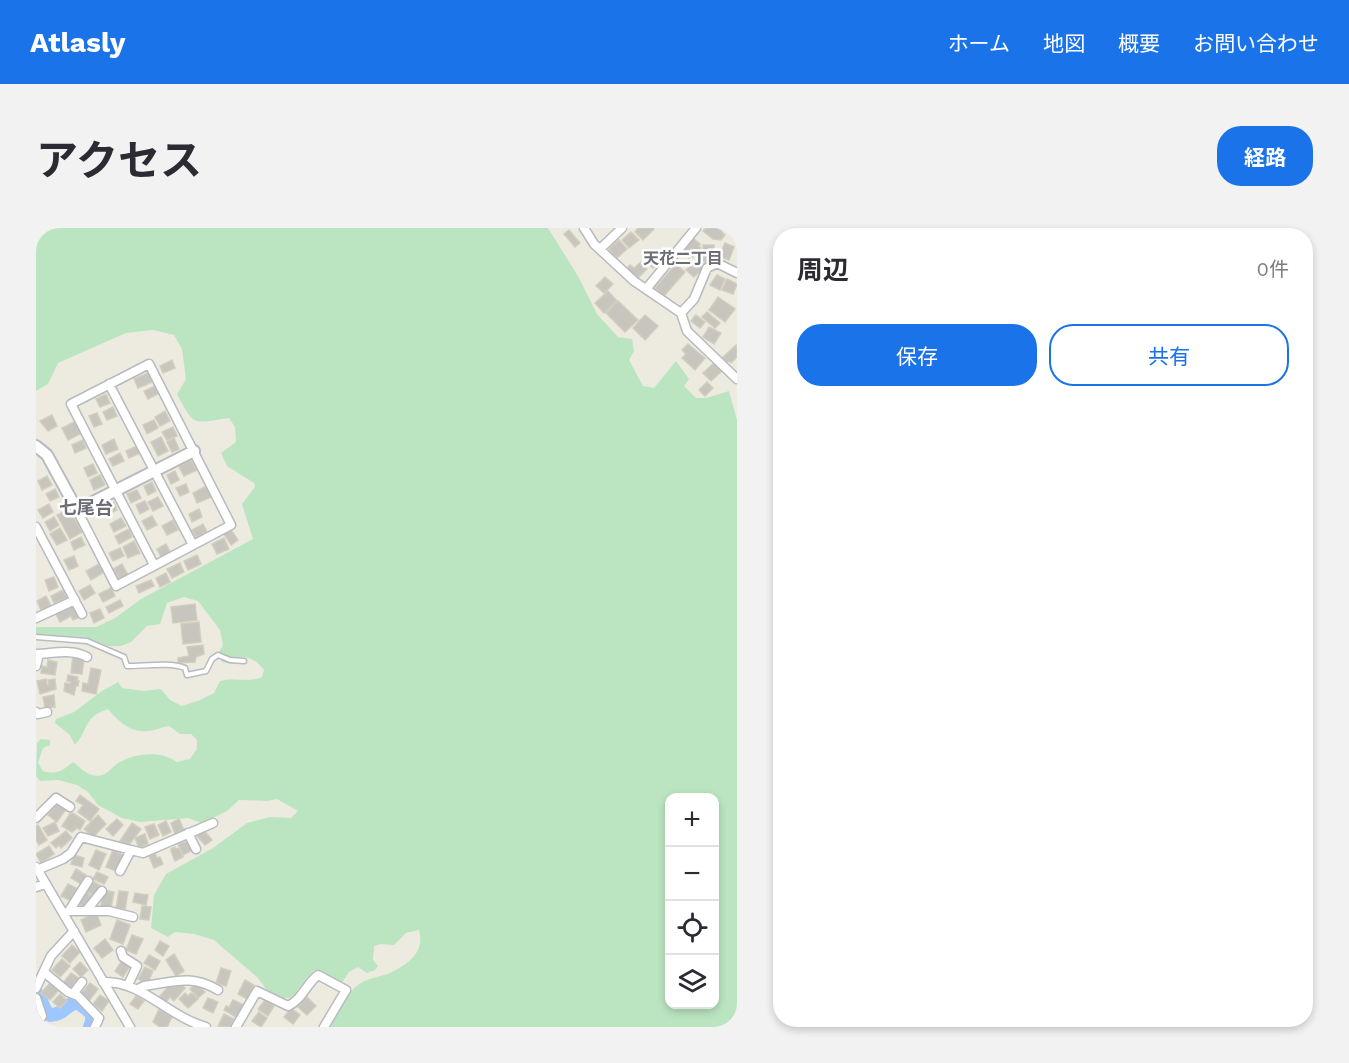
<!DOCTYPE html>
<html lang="ja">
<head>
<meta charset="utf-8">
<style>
  :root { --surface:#fff; --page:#f2f2f3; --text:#2b2b33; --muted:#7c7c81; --line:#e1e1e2; --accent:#1a73e8 }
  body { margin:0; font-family:"Work Sans","Noto Sans JP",sans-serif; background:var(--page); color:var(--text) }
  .controls { position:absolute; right:18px; bottom:18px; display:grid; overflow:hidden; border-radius:12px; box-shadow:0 3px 9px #0003 }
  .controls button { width:54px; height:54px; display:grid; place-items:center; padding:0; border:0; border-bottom:2px solid var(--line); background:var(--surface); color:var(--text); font:30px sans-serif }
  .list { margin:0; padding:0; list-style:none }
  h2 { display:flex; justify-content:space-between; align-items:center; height:78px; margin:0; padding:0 24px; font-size:26px }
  h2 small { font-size:20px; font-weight:400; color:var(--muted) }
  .actions { display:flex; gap:12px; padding:18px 24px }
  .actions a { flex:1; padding:14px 0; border:2px solid var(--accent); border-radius:24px; text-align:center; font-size:21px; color:var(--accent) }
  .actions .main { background:var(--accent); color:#fff }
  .icon { flex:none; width:33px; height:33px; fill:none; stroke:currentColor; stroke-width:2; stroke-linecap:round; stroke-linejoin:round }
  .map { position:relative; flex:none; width:701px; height:799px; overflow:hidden; border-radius:24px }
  header { display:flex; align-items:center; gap:36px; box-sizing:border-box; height:84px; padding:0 30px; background:var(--accent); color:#fff }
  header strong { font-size:28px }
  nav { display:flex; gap:33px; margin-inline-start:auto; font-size:21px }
  .intro { display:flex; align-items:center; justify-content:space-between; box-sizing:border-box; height:144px; padding:0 36px }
  h1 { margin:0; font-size:42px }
  .button { padding:15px 27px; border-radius:24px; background:var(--accent); color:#fff; font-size:21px; font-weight:700 }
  main { display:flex; gap:36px; padding:0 36px }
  aside { flex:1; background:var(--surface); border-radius:24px; box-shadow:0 3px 9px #0003 }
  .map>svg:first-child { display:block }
</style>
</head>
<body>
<header>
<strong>Atlasly</strong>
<nav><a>ホーム</a><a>地図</a><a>概要</a><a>お問い合わせ</a></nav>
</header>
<div class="intro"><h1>アクセス</h1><a class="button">経路</a></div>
<main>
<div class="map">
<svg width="701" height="799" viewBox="0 0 701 799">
  <rect width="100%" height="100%" fill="#edebe0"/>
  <path fill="#bbe5c1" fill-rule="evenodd" d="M0,0H512L542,48L561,86L582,109L596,111L598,123L593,132L607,158L618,160L640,133L653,151L648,158L660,170H670L693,163L701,192V799H291C300,784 309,765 325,755C334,749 346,749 356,744C374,735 389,723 383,702L370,705L358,717L345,716L338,718L337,732L342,738L339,742L331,745L322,739L313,744L301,762L291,758L286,743L278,742C268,751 264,762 254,770H244L230,761L222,750L178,712L158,706L139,704L132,709L115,700L118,667L130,646L177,620L211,595L234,589L255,590L262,583L241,571L231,573L203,572L191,583L166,595L152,590L104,594L86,590L62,577L52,564L41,557L22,552L4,553L0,548L1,515L5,511L14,512V517L7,520L2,535L7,543C21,547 26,543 37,534C44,539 51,548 62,548C71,547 75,540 82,535C99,525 125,522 141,534L154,531L161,521V512L155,506H144L133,498C126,499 120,502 113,503C94,505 83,494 72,481C46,490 54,500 39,517L34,507L19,495L20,491L38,484L66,463L82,454L86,460L108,463L125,461L134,472L146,478L164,472L178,465L184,453C199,449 212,455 226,449L228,442C222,434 214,428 203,429L197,436L186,434L183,424L187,417L184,402L162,373L148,369L131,375L124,396L111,398L95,414L85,418H72L49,409L0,406V399H60L79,390L105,371L217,311L206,276L219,259L218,255L191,238L185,225L200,214L199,199L193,190C156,195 159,200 141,166L150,151L146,121L138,107L117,102L90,105L22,135L12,156L0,163ZM634,570H678V776H634Z"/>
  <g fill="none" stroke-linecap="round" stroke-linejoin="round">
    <path stroke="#9ec7ff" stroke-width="14" d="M2,767L10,784L14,787C28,787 30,776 41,774C53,783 60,784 54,799"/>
  </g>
  <path fill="#c7c5bd" stroke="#d1cebe" stroke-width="1.5" d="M602,0H617L618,1L607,12L599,4Z
    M670,0H682L689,7L685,12L677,11L667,3Z
    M533,2L544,15L539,19L528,6Z
    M595,4L603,12L593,20L586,12Z
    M658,11L664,16L663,18L665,20L657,29L655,27L653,30L646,24Z
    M583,12L591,21L581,30L573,21Z
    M689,15L698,19L693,32L683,28Z
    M667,17H678L677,34L668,35Z
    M616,25L624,32L617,40L609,33Z
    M661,31L668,39L658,49L650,42Z
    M605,34L611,41L600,52L590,41L594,37L598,40Z
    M640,36L649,44L628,68L619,60Z
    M681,47L689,51L684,62L674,57Z
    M569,49L577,56L568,65L560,58Z
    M691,51L701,56L697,66L686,62Z
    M572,63L581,73L568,85L559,75Z
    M682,69L699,81L689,94L673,82Z
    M582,73L602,92L589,104L570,85Z
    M671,84L684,95L679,100L666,89Z
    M609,87L622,98L609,112L597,100Z
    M660,87L669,94L664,100L655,93Z
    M673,99L685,105L678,116L667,109Z
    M652,116L669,130L659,142L646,130L650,126L646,122Z
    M700,117L701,129L695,135L693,133L690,135L686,130Z
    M136,132L139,140L127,145L124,138Z
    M678,135L686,143L675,153L667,145Z
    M112,145L116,154L102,160L98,151Z
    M671,154L677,160L669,168L663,162Z
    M119,158L122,166L112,171L108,163Z
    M70,166L74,175L64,179L60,171Z
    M77,179L81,188L71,192L67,184Z
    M129,183L134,193L124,198L119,189Z
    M61,185L66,196L58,199L53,188Z
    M16,187L21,198L12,203L4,193Z
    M118,192L122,200L111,206L107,197Z
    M40,193L46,205L32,212L26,200Z
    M137,199L141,208L131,212L126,204Z
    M125,209L132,223L122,228L115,214Z
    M138,210L143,221L136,224L131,214Z
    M78,211L82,221L70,226L66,217Z
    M47,212L50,220L39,225L36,217Z
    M101,218L104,225L93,230L90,223Z
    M84,225L88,233L77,238L73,231Z
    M155,232L161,242L148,248L143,239Z
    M57,236L61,245L52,249L48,240Z
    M139,243L143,252L135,256L131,247Z
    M64,247L69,257L58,262L54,252Z
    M11,248L16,257L6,262L2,253Z
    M116,254L120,263L112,267L108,258Z
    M150,256L153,264L144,268L140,260Z
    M170,258L175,269L161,275L157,265Z
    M19,261L23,269L14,273L10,266Z
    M101,262L105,270L95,275L91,266Z
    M122,269L127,278L117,283L112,274Z
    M109,273L113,281L104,286L100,277Z
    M78,274L81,282L71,287L67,279Z
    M13,276L17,284L7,290L2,282Z
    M33,281L46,304L34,311L21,287Z
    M163,281L166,289L156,294L153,286Z
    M116,288L121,297L111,302L106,293Z
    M18,289L23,297L14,303L9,294Z
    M85,290L90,298L78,304L74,296Z
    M137,292L142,302L131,307L126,298Z
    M167,296L171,304L160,309L156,302Z
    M24,300L31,312L21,317L14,306Z
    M93,301L96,309L83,316L79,308Z
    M195,302L202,312L195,317L188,306Z
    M45,309L49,317L38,322L35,314Z
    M188,310L193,321L181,326L176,316Z
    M98,313L104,325L92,330L87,319Z
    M130,316L135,326L126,331L121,321Z
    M84,320L88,328L77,333L73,325Z
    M161,327L165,336L152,342L148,333Z
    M38,328L42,338L33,342L28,332Z
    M144,335L148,344L136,350L131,341Z
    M63,336L68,344L55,352L50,343Z
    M86,336L92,347L84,352L77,341Z
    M130,345L134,354L124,359L120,350Z
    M18,349L22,359L13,363L9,352Z
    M115,352L118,358L103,365L100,358Z
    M54,357L59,365L48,372L43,363Z
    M75,360L79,368L67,374L63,366Z
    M27,362L31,370L18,375L15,368Z
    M10,368L15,378L5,382L1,373Z
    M84,372L87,378L73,385L70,379Z
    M159,376L161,392L137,395L135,379Z
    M37,378L42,390L37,392L35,388L24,394L20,386Z
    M64,381L68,390L58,395L54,385Z
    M163,394L165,414L147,416L145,396Z
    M167,417L168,426L160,429L159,434L142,435V430L153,428L151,419Z
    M37,426L48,430L46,446L35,445Z
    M12,432L21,434L19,447L5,445L6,438L11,439Z
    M55,440L65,442L60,466L46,463L47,455L52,456Z
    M32,447L42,449L41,453H43L42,458H40L38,467L28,463L29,455L34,456L35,454L31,453Z
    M10,451L11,457H13L12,452L19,451L20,461L4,466L1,453Z
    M18,467L19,479L9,480L7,469Z
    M44,567L63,581L54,593L42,584L47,577L40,573Z
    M22,575L30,581L21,594L12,587Z
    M35,584L49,593L44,602L41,600L36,604L26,598Z
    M62,587L70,596L57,609L48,601Z
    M81,591L87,597L77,608L70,601Z
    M143,591L148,602L139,606L135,595Z
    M130,593L135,604L127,608L122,597Z
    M19,594L23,603L12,608L7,600Z
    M96,595L105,601L92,618L84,613Z
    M118,596L123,607L114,611L109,599Z
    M2,597L11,612L3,617L0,612V598Z
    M168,602L176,612L169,617L161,608Z
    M30,603L36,610L25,620L23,617L20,620L15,615Z
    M109,606L112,616L103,620L99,610Z
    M153,613L157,622L147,627L142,616Z
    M13,618L18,626L5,635L0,626Z
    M139,619L140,621L143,620L147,629L139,633L135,623V621Z
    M60,622L70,626L63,642L53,637Z
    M77,622L87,627L80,643L70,639Z
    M119,625L121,630L124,629L127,636L118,640L113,628Z
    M38,627L48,630L46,639L35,636Z
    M40,641L50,647L45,656L35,650Z
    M61,644L72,649L68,656L57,651Z
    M53,651L67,659L60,669L47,661Z
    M32,656L42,661L35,673L25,668Z
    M67,662L78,664L75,680L65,678Z
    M49,663L57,670L49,680L41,674Z
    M83,663L92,664L89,681L80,680Z
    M99,665L112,667L110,677L97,674Z
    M106,678L115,679L113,692L104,691Z
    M60,685L65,697L50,704L45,692Z
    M81,692L94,697L87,716L74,711Z
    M96,707L107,711L100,726L90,722Z
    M69,711L77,722L66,730L58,720Z
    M124,713L133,718L127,728L119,722Z
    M36,717L44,724L34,735L26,728Z
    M138,726L148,743L140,748L130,732Z
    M113,727L124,733L119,742L108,735Z
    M26,731L34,738L24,749L16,742Z
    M87,731L95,737L87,749L79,743Z
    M44,734L52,742L45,749L37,741Z
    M109,739L117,743L111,756L102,751Z
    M185,740L195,743L190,758L180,755Z
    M35,745L44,751L36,761L27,755Z
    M209,752L218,757L211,771L202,766Z
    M14,755L22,763L14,772L5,765Z
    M54,755L62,761L53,773L45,766Z
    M143,755L149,760L138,773L134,769L129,775L123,769L135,756L139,759Z
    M160,755L169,764L162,770L154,761Z
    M149,765L152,768L155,765L162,771L152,780L143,771Z
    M24,766L31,773L24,780L17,774Z
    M64,767L73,773L66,783L57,776Z
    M100,768L108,773L102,781L94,776Z
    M271,769L280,778L271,787L262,779Z
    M172,770L182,774L177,785L167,780Z
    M197,772L208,777L200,789L188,782L190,778L193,779Z
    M229,772L238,778L232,788L222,781Z
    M255,780L264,787L257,796L248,789Z
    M123,781L136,789L131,799H124L117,794Z
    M223,784L231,790L225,799L216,793Z
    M188,786L198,791L194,799L182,798Z"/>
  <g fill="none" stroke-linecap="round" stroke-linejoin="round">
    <g stroke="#b8bac0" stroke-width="7">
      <path id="service" d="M0,409L51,413L88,429L91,438C109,438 134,434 149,440L151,447L170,443L176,431L182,427L194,432L208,433"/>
    </g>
    <g stroke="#b8bac0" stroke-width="11">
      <path id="minor" d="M548,0L558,16L598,53L645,85L651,103L701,151
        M564,21L586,0
        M611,60L660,0
        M645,85L658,71L671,40L681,35L701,45
        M73,156L157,317
        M41,282L80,358L195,297L113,136L35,176L118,337
        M0,299L46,386
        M0,390L39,372
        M0,426C16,426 36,420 51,429
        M0,438L3,426
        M0,484L2,486L11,484
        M0,590L20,570L34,579
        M152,605L160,621
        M95,622L107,625L177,595
        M0,639L94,799
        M1,642L27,631L35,625L45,609L95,622L84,643
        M0,659L9,656
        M33,683H50L66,663
        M50,683H73L97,689
        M28,686L33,683L52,653
        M85,723L87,729L101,738L92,757
        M9,745L32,764L42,768L63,790L59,799
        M67,754C105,752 133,789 170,799
        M0,760L15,728L38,703
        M102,761L108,758C138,754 155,746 182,762
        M37,766L46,754
        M0,770L6,788L0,798
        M200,799L221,763L252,778C266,772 270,756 282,747L310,762L288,799"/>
    </g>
    <g stroke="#b8bac0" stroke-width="14">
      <path id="tertiary" d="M0,218L11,227L41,282L158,223"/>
    </g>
    <use href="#service" stroke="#fff" stroke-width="4"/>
    <use href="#minor" stroke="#fff" stroke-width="8"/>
    <use href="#tertiary" stroke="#fff" stroke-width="10"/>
  </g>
  <g text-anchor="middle" stroke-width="5" stroke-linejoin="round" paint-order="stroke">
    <g font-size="16" font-weight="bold" fill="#6a6d74" stroke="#fff">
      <text x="647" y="36">天花二丁目</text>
    </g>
    <g font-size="18" font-weight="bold" fill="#6a6d74" stroke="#fff">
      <text x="50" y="286">七尾台</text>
    </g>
  </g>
</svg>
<div class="controls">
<button>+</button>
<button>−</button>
<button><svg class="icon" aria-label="locate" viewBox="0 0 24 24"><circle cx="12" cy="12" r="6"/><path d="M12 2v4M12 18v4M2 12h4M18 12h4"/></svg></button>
<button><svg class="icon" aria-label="layers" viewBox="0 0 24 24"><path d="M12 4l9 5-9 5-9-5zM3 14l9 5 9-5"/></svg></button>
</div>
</div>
<aside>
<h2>周辺<small>0件</small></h2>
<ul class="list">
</ul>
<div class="actions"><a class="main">保存</a><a>共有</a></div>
</aside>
</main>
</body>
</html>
